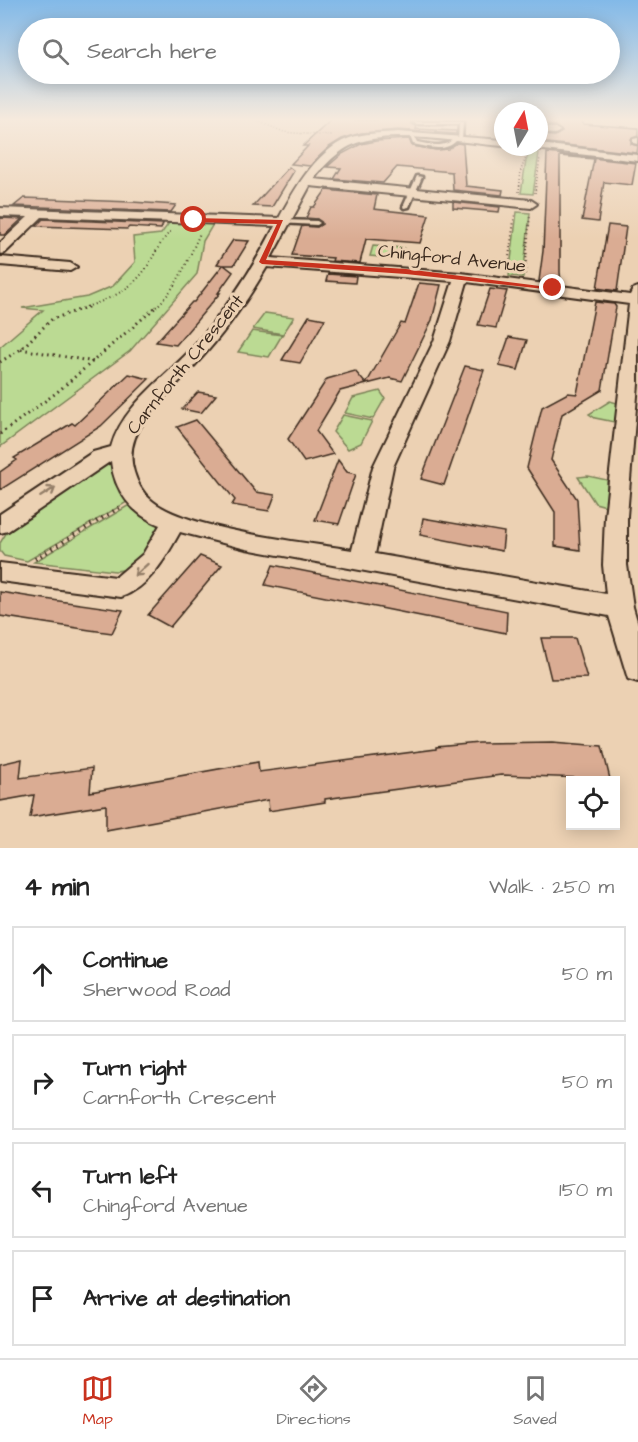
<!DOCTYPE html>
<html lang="en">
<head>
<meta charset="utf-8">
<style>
  :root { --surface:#fff; --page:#f2f2f2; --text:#222; --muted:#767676; --line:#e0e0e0; --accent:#c8321e }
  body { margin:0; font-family:"Architects Daughter",sans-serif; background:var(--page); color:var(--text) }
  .controls { position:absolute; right:18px; bottom:18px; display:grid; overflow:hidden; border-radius:0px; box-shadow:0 3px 15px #0003 }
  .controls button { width:54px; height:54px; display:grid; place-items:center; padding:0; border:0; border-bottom:2px solid var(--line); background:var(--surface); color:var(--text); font:30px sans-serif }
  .compass { position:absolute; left:494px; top:102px; width:54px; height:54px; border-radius:50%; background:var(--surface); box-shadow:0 3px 15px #0003; rotate:10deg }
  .stop { position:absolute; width:18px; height:18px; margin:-14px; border:4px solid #c8321e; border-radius:50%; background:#fff }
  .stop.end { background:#c8321e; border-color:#fff; box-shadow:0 2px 6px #0008 }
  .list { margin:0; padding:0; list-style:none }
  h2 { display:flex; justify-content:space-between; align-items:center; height:78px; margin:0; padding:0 24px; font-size:26px }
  h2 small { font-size:20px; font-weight:400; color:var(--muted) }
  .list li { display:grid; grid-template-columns:39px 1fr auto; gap:18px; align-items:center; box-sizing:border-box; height:96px; margin:0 12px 12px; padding:0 12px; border:2px solid var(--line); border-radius:0px }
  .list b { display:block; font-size:22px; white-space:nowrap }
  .list p { margin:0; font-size:20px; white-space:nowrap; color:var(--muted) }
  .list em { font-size:20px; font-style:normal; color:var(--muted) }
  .icon { flex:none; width:33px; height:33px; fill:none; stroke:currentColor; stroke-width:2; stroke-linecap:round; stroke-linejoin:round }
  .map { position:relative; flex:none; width:638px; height:848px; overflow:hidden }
  .search { position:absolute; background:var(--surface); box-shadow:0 3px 15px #0003; left:18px; right:18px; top:18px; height:66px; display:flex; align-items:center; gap:15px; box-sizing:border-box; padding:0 21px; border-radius:33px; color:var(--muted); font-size:22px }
  .sheet { height:510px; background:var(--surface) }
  nav { display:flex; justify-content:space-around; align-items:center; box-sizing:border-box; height:84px; border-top:2px solid var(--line); background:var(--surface); font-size:16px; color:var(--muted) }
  nav a { display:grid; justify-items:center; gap:3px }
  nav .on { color:var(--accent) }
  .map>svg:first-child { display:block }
</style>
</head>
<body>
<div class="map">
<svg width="638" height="848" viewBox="0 0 638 848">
  <rect width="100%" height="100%" fill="#ecd1b3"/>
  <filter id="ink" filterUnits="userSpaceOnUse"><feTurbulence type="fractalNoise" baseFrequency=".0167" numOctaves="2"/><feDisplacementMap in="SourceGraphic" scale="12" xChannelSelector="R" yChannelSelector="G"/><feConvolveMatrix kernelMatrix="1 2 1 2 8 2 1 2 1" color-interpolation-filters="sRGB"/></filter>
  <g filter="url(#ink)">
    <path fill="#bbda93" stroke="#7b8258" stroke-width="1.5" d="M531,148L539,153L533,194L521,193L526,161Z
      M517,212L530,213L523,277L509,276Z
      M172,219L215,221L203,241L197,274L130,351L0,447V347L43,310L22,308L87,297L113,286L135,262L133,237L161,234Z
      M373,246L404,248L403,259L370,256Z
      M265,313L294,317L283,334L253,329Z
      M252,331L282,335L269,357L238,352Z
      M380,391L385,398L373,419L345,413L353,398Z
      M610,401L617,403L615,422L595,418L589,414Z
      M343,415L372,421L361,443L348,449L333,432Z
      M106,464H110L130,497L127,502L27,561L4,556L0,551V543L10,527Z
      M588,476L607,480L606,506L595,503L578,477Z
      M131,504L162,527C154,547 139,571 115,571L34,562Z"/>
    <path fill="#daac93" stroke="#3b2a1e" stroke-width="1.5" d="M331,120H412V124L417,126L416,129L456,131V134L398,130L361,133L342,139L329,147L310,166L291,164L308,146H303Z
      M539,120H582L583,124L638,128V136L631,139V144L638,146L637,153L539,142V135L555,136L562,132L555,126L539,125Z
      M409,139L413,146L436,150L448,149L457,143L463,144L466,186L503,190L502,195L453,190L452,172L397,167L383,183L334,179L341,168L327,167L342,154L361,144L376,141Z
      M547,153L636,163L632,185L604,182L598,222L582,220L594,159L560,156V272L561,283L564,284L539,281L543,251Z
      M289,167L294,171L272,207L253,206Z
      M326,190L377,195L374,209L429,215L420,243L366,239L360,263L332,261L333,258L292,255L302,226L317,227L322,224L317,219L306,218L311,207H314Z
      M24,198L132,202L176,205L171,212L14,206Z
      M453,202L500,207L499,212L453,208Z
      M0,219L1,218L22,219L5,235H0Z
      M43,219L163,224L161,229L129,227L127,229L36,226Z
      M608,225L626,227L617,291L597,288Z
      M233,240L249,241L234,265H224L233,272L218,293H220L176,345L156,342L192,302H194L223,265L217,264Z
      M328,274L356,276L355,283L326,281Z
      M419,283L441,285L432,320L402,381L390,378L340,391L316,431L333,454L304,462L288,439L327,379L355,371L366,384L401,323L405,324Z
      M490,289L507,291L496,328L478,325Z
      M595,302L614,304L616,307L602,390L562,414L551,460L577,499L580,550L555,546V512L527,468L542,407L568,393L577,394Z
      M309,316L325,319L300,363L282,360Z
      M509,337L527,340L518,370L499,366Z
      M465,366L484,370L444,485L421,479Z
      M129,374L149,379L101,426L0,490V472L17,460L14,458L72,423L75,425Z
      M198,392L216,395L201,413L182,409Z
      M196,420L256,492L275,495L269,511L232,505L235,500L177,427Z
      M338,460L347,472L356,474L339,524L315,520Z
      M423,518L504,532L502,551L420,535Z
      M200,556L222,565L170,627L148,615Z
      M273,565L507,611L506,633L265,585Z
      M0,592L38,598L123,610L112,633L90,630L0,616Z
      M541,638H575L587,678L551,679Z
      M553,742L602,746L610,779L501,775L325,799V802L269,811L268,800L106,830V805L30,817L34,795L0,801V764L22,759L20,778L92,768L90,792L258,762L259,772L436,749V747L479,743Z"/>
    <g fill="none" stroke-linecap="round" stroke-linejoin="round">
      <g stroke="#3b2a1e" stroke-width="5">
        <path id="lane" d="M414,122H463L462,140L460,141L458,140L459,124H416Z
          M410,136H414L417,142C429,144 443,149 453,139L457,140C446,153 428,147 413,144Z
          M417,176L422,177L409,207L404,208L403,207Z
          M281,220L317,221L320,223L317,225L279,223L278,222Z"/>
      </g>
      <g stroke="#3b2a1e" stroke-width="4">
        <path id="street" d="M539,127L555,128L560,131L555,134L539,133Z
          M398,132L503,140V146C463,143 398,130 360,142C342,147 325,164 314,179L531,200L537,204L531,208L310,186L271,258L461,273L630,295L633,289L638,287V384L627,516V565L633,607L638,624V682L628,679L609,616L246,549L180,532C166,557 150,587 121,597L0,581V563L116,577L143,554L160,525C133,515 114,491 111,461L8,531L0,533V514L93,452L111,447C123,404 168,376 196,344C227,308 253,268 275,226L42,217L5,253L0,254V243L28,217L0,216V208L279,218C296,187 318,146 356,136C370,133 384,133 398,132ZM267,267L453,281L434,341L373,467L352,550C305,542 184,530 150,499C142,492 137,482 134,472C128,453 133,436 145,420C160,399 180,382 197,363C224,334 247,301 267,267ZM467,282L629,304L605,516L603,565L606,594L375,554L393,467L450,341Z
          M638,138V144L633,143V139Z
          M539,144L638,155V161L535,149L534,147H539Z
          M0,257L70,263L77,267L70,271L0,265Z"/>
      </g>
      <path stroke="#3b2a1e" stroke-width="1.5" stroke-dasharray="1 2" stroke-linecap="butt" d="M255,120L284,132L332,136
        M519,192L521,170L528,152
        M535,193L540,158"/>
      <path stroke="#3b2a1e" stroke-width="2" stroke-dasharray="1 3" stroke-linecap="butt" d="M507,272L515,213
        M525,274L530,215
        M86,307C113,298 135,288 150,262C157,250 161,241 171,231
        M156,307C178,287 188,260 200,233"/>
      <path stroke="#3b2a1e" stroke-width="3" stroke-dasharray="1.5 4" stroke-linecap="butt" d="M21,349L95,362
        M0,362L21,349L52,319L91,306
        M0,434L56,393L157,306"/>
      <path stroke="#3b2a1e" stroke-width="4" stroke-dasharray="1.5 5" stroke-linecap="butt" d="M35,559L122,506"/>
      <use href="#lane" fill="#ecd1b3" fill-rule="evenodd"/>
      <use href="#street" fill="#ecd1b3" fill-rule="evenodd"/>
    </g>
    <defs><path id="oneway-shaft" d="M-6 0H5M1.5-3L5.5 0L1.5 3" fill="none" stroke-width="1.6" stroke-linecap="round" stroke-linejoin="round" transform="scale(1.5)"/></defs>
    <g stroke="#947e68">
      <use href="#oneway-shaft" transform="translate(48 492) rotate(-32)"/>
      <use href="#oneway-shaft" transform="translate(141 570) rotate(138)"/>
    </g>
  </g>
  <linearGradient id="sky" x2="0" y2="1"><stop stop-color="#82b9e8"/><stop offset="0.5" stop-color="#f6eadd"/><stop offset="1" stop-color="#f6eadd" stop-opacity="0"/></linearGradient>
  <rect width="638" height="239" fill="url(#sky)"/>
  <path fill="#c8321e" d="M194,218L283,220L266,260L406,269L556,288L553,290L406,274L262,264L259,262L277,224L191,222Z"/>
  <g text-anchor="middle" stroke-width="6" stroke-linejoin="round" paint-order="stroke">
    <g font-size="18" fill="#3b2a1e" stroke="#ecd1b3">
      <text transform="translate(452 258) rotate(6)" y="6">Chingford Avenue</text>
      <text transform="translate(185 364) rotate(-51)" y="6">Carnforth Crescent</text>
    </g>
  </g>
</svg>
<div class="controls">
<button><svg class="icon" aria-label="locate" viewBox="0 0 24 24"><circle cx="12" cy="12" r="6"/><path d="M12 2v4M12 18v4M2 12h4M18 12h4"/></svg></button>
</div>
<svg class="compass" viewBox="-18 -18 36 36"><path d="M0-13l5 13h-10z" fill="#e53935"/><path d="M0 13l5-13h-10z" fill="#767676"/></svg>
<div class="stop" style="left:194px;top:220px"></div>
<div class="stop end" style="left:553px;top:288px"></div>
<div class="search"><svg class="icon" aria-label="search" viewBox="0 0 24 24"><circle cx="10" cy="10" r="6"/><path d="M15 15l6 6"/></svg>Search here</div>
</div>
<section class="sheet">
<h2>4 min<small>Walk · 250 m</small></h2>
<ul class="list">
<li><svg class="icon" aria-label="ahead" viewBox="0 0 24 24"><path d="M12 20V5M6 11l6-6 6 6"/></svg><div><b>Continue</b><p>Sherwood Road</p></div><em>50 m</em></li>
<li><svg class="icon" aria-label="right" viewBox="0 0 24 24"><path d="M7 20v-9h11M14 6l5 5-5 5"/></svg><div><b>Turn right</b><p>Carnforth Crescent</p></div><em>50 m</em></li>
<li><svg class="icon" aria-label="left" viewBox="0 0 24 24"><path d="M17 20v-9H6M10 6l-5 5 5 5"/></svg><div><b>Turn left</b><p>Chingford Avenue</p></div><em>150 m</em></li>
<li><svg class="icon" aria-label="arrive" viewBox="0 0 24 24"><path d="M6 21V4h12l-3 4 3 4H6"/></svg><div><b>Arrive at destination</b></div></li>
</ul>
</section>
<nav>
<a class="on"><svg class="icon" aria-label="map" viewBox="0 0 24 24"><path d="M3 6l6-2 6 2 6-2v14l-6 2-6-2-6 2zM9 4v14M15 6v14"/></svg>Map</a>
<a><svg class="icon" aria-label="directions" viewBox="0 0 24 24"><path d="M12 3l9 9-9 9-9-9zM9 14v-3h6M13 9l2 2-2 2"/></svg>Directions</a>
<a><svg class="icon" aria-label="saved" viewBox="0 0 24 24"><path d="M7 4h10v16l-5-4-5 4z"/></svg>Saved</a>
</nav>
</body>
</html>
